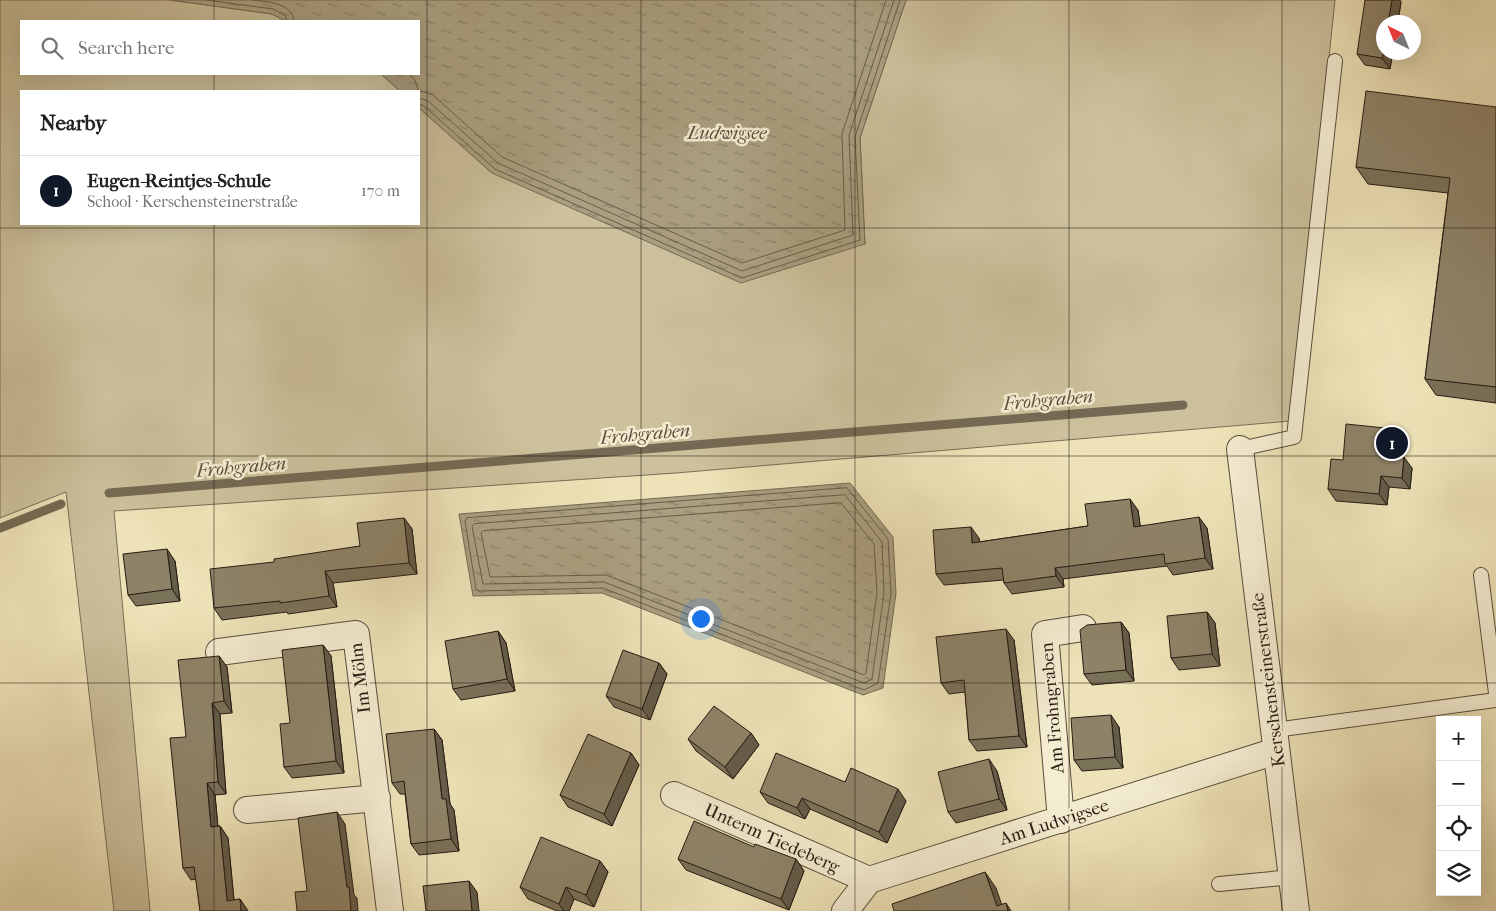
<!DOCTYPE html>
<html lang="en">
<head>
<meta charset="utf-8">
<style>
  :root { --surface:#fff; --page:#f6f6f6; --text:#202124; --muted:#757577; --line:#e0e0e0; --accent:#111827 }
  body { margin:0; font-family:"IM FELL French Canon",serif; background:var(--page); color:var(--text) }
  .controls { position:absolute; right:15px; bottom:15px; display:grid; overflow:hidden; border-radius:0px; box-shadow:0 5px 20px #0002 }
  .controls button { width:45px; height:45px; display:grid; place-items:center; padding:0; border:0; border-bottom:1px solid var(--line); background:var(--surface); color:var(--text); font:25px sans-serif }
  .compass { position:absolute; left:1376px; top:15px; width:45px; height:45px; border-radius:50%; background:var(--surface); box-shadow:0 5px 20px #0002; rotate:317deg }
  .you { position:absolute; left:700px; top:618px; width:18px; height:18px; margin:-12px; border:4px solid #fff; border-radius:50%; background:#1a73e8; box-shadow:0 0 0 8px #1a73e833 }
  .badge { display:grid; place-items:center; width:32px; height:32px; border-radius:50%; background:var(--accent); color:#fff; font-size:16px; font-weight:700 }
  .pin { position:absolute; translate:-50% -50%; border:2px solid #fff; box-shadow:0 1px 5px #0006 }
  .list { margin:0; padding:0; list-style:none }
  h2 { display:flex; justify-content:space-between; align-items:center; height:65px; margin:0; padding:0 20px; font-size:21px }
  h2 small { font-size:16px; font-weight:400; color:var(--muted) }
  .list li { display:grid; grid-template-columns:32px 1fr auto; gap:15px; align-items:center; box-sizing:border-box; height:70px; padding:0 20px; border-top:1px solid var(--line) }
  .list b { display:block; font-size:19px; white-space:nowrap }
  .list p { margin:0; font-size:16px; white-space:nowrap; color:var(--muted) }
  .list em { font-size:16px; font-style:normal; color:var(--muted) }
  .icon { flex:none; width:28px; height:28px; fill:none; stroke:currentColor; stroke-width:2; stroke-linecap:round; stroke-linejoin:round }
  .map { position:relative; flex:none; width:1496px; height:911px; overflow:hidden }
  .search { position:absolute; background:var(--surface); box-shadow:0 5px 20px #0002; left:20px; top:20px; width:400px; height:55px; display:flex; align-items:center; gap:12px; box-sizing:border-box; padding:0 18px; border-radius:0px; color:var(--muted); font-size:19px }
  .panel { position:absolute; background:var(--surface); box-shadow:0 5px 20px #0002; left:20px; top:90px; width:400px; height:135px; border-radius:0px }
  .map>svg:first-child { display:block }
</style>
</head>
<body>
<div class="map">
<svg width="1496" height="911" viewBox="0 0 1496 911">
  <defs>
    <pattern id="water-ripples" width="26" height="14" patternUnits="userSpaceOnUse" patternTransform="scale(1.25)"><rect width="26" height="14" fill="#aa9f80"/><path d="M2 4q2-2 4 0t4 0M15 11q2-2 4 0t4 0" fill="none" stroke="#8a8167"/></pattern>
  </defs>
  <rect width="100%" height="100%" fill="#eee3b8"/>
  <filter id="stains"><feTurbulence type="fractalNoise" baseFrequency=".004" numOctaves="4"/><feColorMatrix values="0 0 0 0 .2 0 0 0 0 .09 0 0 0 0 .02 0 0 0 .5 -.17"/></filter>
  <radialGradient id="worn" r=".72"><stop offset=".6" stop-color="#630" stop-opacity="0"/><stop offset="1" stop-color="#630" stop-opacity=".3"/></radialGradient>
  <path fill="#ccc19c" stroke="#796e57" d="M0,0H170L272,14L286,21H21V74H381L400,91H21V224H419V108L492,173L865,244L860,138L906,0H1335L1291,421L676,473L114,511L150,911H114L66,492L0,518Z"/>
  <path fill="url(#water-ripples)" stroke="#756a54" d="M170,0H906L860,138L865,244L741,283L492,173L419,108V91H400L381,74H419V21H286L272,14Z
    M850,483L893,537L896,593L883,688L863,695L602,593L473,596L459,514Z"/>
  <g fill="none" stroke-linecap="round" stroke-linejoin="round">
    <path stroke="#685c49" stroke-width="1" d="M206,0L273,9L285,15L287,21
      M252,0C267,2 292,2 294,21
      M409,74L415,80L418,90L433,95L502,157L742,263L845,230L842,134L886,0
      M419,98L428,101L498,163L742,271L853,235L849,135L894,0
      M419,104L424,106L495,169L742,278L860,240L855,137L900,0
      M847,488L888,539L891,593L878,683L864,690L603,588L479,591L476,589L465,521L467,518Z
      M845,495L882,542L884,593L872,679L864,683L604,582L483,584L472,526L474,524Z
      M841,503L874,544L877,592L866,673L864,675L606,575L490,577L481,533L483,531Z"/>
    <path stroke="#756a54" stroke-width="9" d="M109,493L1183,405
      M0,528L61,504"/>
    <g stroke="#584c3c" stroke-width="16">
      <path id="service" d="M1240,449L1294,437L1335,61
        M1481,575L1496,693
        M1275,730L1496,700
        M1219,884L1292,877"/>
    </g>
    <g stroke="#584c3c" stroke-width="28">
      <path id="minor" d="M1240,449L1296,911
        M219,652L356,634L390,911
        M674,795L869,880
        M247,810L377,798
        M1061,820L1045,634L1083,628
        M845,911L869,880L1276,751"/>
    </g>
    <use href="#service" stroke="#f4edd1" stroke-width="14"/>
    <use href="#minor" stroke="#f4edd1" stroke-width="26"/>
  </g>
  <path fill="#7a7159" stroke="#261a12" d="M1401,2L1390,69L1365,65L1357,54Z
    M1496,107V403L1436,395L1425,379L1448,193L1368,184L1356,167Z
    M1385,428L1393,439L1392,456L1412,468L1410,489L1389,487L1387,505L1336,501L1328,489L1343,460Z
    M1138,510L1140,526L1207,528L1213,569L1173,575L1167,566L1063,579L1064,587L1012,594L1004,583V580L944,585L936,574L979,538V542L1088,526Z
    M404,518L412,529L417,574L333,583L337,607L288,614L287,612L222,620L214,608L274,562L360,546Z
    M175,561L180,601L136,606L128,595Z
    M1207,612L1215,623L1220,666L1179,670L1171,658Z
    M1121,622L1129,633L1134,681L1092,685L1084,674Z
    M498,631L506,643L515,691L461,700L453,689Z
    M1014,640L1027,747L977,751L969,740L965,692L949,694L941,683Z
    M323,645L331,656L344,773L292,778L284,767L290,723Z
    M219,656L227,667L232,713L220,714L226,794L215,795L218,827L220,826L228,838L234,900L240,899L248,911H200L196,879L191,880L183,868L186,737Z
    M659,663L667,674L650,720L614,707L606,696Z
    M1119,727L1123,768L1082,771L1074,760Z
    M434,729L442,740L450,804L454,810L459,851L419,855L411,844L405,794H400L392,783Z
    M751,733L759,745L733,779L696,751L688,739Z
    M631,753L639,765L612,826L568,807L560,795Z
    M997,771L1007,810L956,823L948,812Z
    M845,782L906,801L887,843L810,809L805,819L768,803L760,792Z
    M678,859H796L804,871L789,910L686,870Z
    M600,861L608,872L594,907L574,899L569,911H557L528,899L520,887Z"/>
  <path fill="#635c49" stroke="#261a12" d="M1392,0H1400L1401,2L1398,22H1388Z
    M1384,50V52H1393L1390,69L1382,58Z
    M1385,428L1393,439L1391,466L1383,455Z
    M1404,457L1412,468L1410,489L1402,478Z
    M1381,476L1389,487L1387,505L1379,494Z
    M1130,499L1138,510L1142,538L1134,527Z
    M1199,517L1207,528L1213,569L1205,558Z
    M404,518L412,529L417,574L409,563Z
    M971,527L979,538L980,554L972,543Z
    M167,549L175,561L180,601L172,589Z
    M1055,568L1063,579L1064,587L1056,576Z
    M325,571L333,583L337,607L329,596Z
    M1207,612L1215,623L1220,666L1212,654Z
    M1121,622L1129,633L1134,681L1126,670Z
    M1006,629L1014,640L1027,747L1019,736Z
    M498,631L506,643L515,691L507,679Z
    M323,645L331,656L344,773L336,761Z
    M219,656L227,667L232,713L224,701Z
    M659,663L667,674L650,720L642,709Z
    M212,703L220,714L226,794L218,782Z
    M1111,715L1119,727L1123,768L1115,757Z
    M434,729L442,740L450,804L454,810L459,851L451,839L442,799Z
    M751,733L759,745L733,779L725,767Z
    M631,753L639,765L612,826L604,814Z
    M989,759L997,771L1007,810L999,799Z
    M207,783L215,795L219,839L211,827Z
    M898,789L906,801L887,843L879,832Z
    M802,798L810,809L805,819L797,808Z
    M337,812L345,824L354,895L357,898L358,911H351L347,887Z
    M220,826L228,838L235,911L227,901Z
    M796,859L804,871L789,910L781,899Z
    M600,861L608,872L594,907L586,895Z
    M985,872L996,888L1004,911L997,906Z
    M469,881L477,892L479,911H472Z
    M566,887L574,899L569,911H564L559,904Z
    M240,899L248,911H241Z
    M1006,903L1011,911H1008Z"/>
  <path fill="#8e8368" stroke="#261a12" d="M1365,0H1392L1388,22H1384V50L1382,58L1357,54Z
    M1366,91L1496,107V387L1425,379L1450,178L1356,167Z
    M1346,424L1385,428L1383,455L1404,457L1402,478L1381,476L1379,494L1328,489L1331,459L1343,460Z
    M1130,499L1134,527L1199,517L1205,558L1165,564L1164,554L1055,568L1056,576L1004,583L1002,568L936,574L933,530L971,527L972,543L1088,526L1085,504Z
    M404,518L409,563L325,571L329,596L280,603V601L214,608L210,569L274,562V559L360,546L357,523Z
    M167,549L172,589L128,595L123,554Z
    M1207,612L1212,654L1171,658L1167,616Z
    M1121,622L1126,670L1084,674L1080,630L1087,625Z
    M1006,629L1019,736L969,740L964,680L941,683L936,637Z
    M498,631L507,679L453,689L445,641Z
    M323,645L336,761L284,767L280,724L290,723L282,650Z
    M623,650L659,663L642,709L606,696Z
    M219,656L224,701L212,703L218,782L207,783L211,827L220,826L227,901L240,899L241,911H200L194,867L183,868L170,738L186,737L178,660Z
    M714,706L751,733L725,767L688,739Z
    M1111,715L1115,757L1074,760L1071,718Z
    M434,729L442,799H446L451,839L411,844L404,781L392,783L386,734Z
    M588,734L631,753L604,814L560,795Z
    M776,753L845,782L851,768L898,789L879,832L802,798L797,808L760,792Z
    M989,759L999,799L948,812L938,772Z
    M337,812L347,887H349L351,911H297L295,892L307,891L298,818Z
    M694,821L754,847L755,844L796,859L781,899L678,859Z
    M541,837L600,861L586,895L566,887L559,904L520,887Z
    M985,872L997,906L1006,903L1008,911H894L892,904Z
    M469,881L472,911H426L423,886Z"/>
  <path fill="none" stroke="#261a12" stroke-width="1" stroke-opacity="0.55" d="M214,0V21M427,0V911M641,0V911M855,0V911M1069,0V911M1282,0V911M214,74V91M214,224V911M0,228H1496M0,456H1496M0,683H1496"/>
  <g text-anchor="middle" stroke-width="5" stroke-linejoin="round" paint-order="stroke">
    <g font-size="18" fill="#261a12" stroke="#f4edd1">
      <text transform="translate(360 678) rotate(-97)" y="6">Im Mölm</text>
      <text transform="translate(1268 680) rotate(-97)" y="6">Kerschensteinerstraße</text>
      <text transform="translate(1052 708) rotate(-95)" y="6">Am Frohngraben</text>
      <text transform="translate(1054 822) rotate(-18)" y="6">Am Ludwigsee</text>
      <text transform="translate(772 838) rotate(24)" y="6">Unterm Tiedeberg</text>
    </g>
    <g font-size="19" font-style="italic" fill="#5b4f3e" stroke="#f4edd1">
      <text x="727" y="139">Ludwigsee</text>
      <text transform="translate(1048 399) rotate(-5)" y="7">Frohgraben</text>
      <text transform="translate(645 433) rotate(-5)" y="7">Frohgraben</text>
      <text transform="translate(241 466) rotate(-5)" y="7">Frohgraben</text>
    </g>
  </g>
  <rect width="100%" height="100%" filter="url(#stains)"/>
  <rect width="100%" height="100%" fill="url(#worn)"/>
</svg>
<div class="controls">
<button>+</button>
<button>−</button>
<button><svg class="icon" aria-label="locate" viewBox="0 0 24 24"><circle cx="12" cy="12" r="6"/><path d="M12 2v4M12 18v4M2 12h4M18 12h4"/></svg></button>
<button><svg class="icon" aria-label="layers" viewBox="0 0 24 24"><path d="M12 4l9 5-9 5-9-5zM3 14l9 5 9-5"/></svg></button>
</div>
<svg class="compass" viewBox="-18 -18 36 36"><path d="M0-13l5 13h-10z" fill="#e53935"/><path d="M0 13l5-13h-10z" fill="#757577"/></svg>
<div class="you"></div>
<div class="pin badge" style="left:1392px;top:443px">1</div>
<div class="search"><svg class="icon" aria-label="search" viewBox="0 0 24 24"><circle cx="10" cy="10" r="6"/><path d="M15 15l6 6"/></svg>Search here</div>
<section class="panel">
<h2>Nearby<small></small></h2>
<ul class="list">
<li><span class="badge">1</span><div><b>Eugen-Reintjes-Schule</b><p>School · Kerschensteinerstraße</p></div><em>170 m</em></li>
</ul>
</section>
</div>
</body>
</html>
